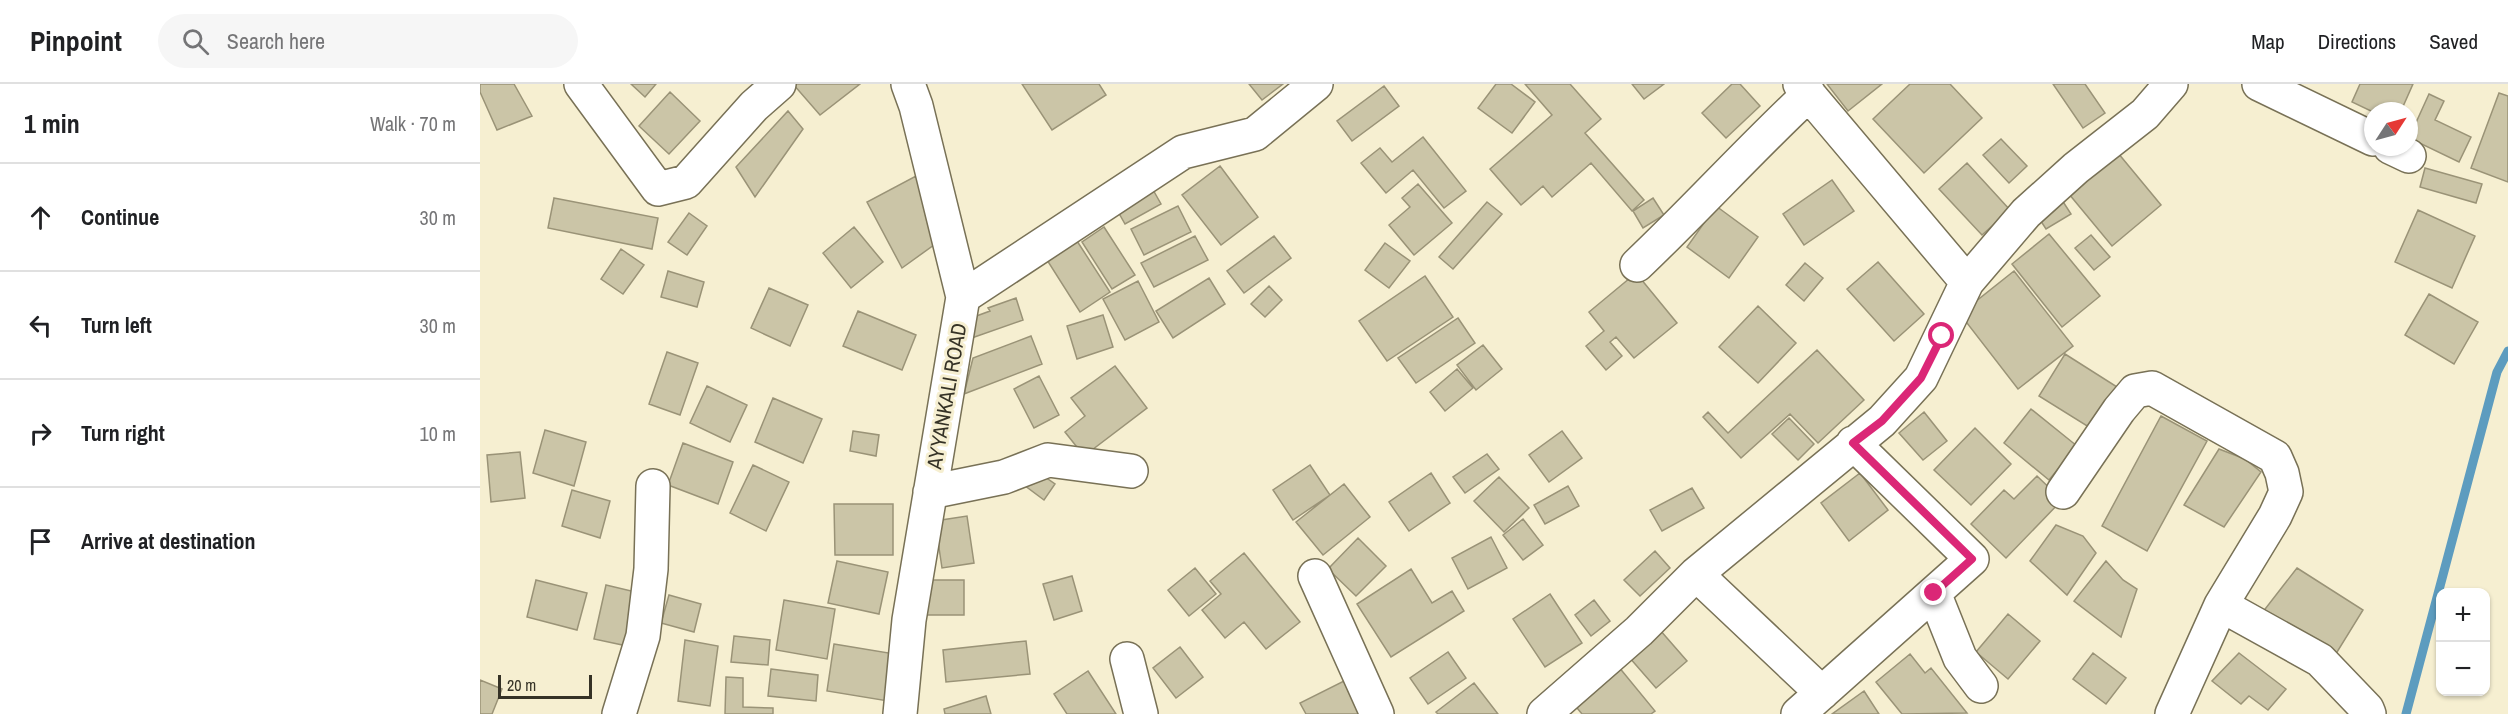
<!DOCTYPE html>
<html lang="en">
<head>
<meta charset="utf-8">
<style>
  :root { --surface:#fff; --page:#f6f6f6; --text:#202124; --muted:#757577; --line:#e0e0e0 }
  body { margin:0; font-family:"Archivo Narrow",sans-serif; background:var(--page); color:var(--text) }
  .controls { position:absolute; right:18px; bottom:18px; display:grid; overflow:hidden; border-radius:12px; box-shadow:0 2px 4px #0004 }
  .controls button { width:54px; height:54px; display:grid; place-items:center; padding:0; border:0; border-bottom:2px solid var(--line); background:var(--surface); color:var(--text); font:30px sans-serif }
  .compass { position:absolute; left:1884px; top:18px; width:54px; height:54px; border-radius:50%; background:var(--surface); box-shadow:0 2px 4px #0004; rotate:54deg }
  .scale { position:absolute; left:18px; bottom:15px; width:94px; box-sizing:border-box; padding-left:6px; border:3px solid #353226; border-top:0; font-size:16px; line-height:21px; white-space:nowrap; color:#353226; -webkit-text-stroke:4px #f6efd1; paint-order:stroke }
  .stop { position:absolute; width:18px; height:18px; margin:-14px; border:4px solid #db2777; border-radius:50%; background:#fff }
  .stop.end { background:#db2777; border-color:#fff; box-shadow:0 2px 6px #0008 }
  .list { margin:0; padding:0; list-style:none }
  h2 { display:flex; justify-content:space-between; align-items:center; height:78px; margin:0; padding:0 24px; font-size:26px }
  h2 small { font-size:20px; font-weight:400; color:var(--muted) }
  .list li { display:grid; grid-template-columns:39px 1fr auto; gap:18px; align-items:center; box-sizing:border-box; height:108px; padding:0 24px; border-top:2px solid var(--line) }
  .list b { display:block; font-size:22px; white-space:nowrap }
  .list em { font-size:20px; font-style:normal; color:var(--muted) }
  .icon { flex:none; width:33px; height:33px; fill:none; stroke:currentColor; stroke-width:2; stroke-linecap:round; stroke-linejoin:round }
  .map { position:relative; flex:none; width:2028px; height:630px; overflow:hidden }
  header { display:flex; align-items:center; gap:36px; box-sizing:border-box; height:84px; padding:0 30px; background:var(--surface); border-bottom:2px solid var(--line) }
  header strong { font-size:28px }
  nav { display:flex; gap:33px; margin-inline-start:auto; font-size:21px }
  .search { width:420px; height:54px; background:var(--page); display:flex; align-items:center; gap:15px; box-sizing:border-box; padding:0 21px; border-radius:33px; color:var(--muted); font-size:22px }
  main { display:flex }
  aside { flex:1; background:var(--surface) }
  .map>svg:first-child { display:block }
</style>
</head>
<body>
<header>
<strong>Pinpoint</strong>
<div class="search"><svg class="icon" aria-label="search" viewBox="0 0 24 24"><circle cx="10" cy="10" r="6"/><path d="M15 15l6 6"/></svg>Search here</div>
<nav><a>Map</a><a>Directions</a><a>Saved</a></nav>
</header>
<main>
<aside>
<h2>1 min<small>Walk · 70 m</small></h2>
<ul class="list">
<li><svg class="icon" aria-label="ahead" viewBox="0 0 24 24"><path d="M12 20V5M6 11l6-6 6 6"/></svg><div><b>Continue</b></div><em>30 m</em></li>
<li><svg class="icon" aria-label="left" viewBox="0 0 24 24"><path d="M17 20v-9H6M10 6l-5 5 5 5"/></svg><div><b>Turn left</b></div><em>30 m</em></li>
<li><svg class="icon" aria-label="right" viewBox="0 0 24 24"><path d="M7 20v-9h11M14 6l5 5-5 5"/></svg><div><b>Turn right</b></div><em>10 m</em></li>
<li><svg class="icon" aria-label="arrive" viewBox="0 0 24 24"><path d="M6 21V4h12l-3 4 3 4H6"/></svg><div><b>Arrive at destination</b></div></li>
</ul>
</aside>
<div class="map">
<svg width="2028" height="630" viewBox="0 0 2028 630">
  <rect width="100%" height="100%" fill="#f6efd1"/>
  <g fill="none" stroke-linecap="round" stroke-linejoin="round">
    <path stroke="#5d9cbf" stroke-width="9" d="M1926,630L2017,288L2028,267"/>
  </g>
  <path fill="#cbc5a7" stroke="#9a9377" stroke-width="1.5" d="M0,0H34L52,32L17,46L0,8Z
    M151,0H176L165,13Z
    M313,0H380L340,31Z
    M542,0H619L626,11L572,46Z
    M769,0H803L782,16Z
    M1016,0H1031L1055,18L1032,49L998,24Z
    M1045,0H1090L1121,35L1105,49L1164,116L1152,127L1111,79L1072,113L1063,102L1041,121L1010,85L1072,31Z
    M1152,0H1184L1164,15Z
    M1252,0H1260L1280,22L1246,54L1222,29Z
    M1347,0H1402L1368,27Z
    M1430,0H1470L1502,34L1444,89L1393,35Z
    M1573,0H1605L1625,29L1603,44Z
    M1880,0H1933L1921,27L1893,28L1872,18Z
    M904,2L919,22L872,57L857,37Z
    M190,8L220,37L189,70L159,42Z
    M2019,9L2028,12V98L1991,84Z
    M1949,10L1964,17L1955,36L1991,53L1979,78L1929,54Z
    M308,27L323,45L275,113L256,83Z
    M943,53L986,107L964,124L933,86L906,109L881,79L900,64L912,78Z
    M1521,55L1547,82L1529,99L1503,71Z
    M1638,69L1681,121L1632,162L1589,110Z
    M1487,79L1530,126L1502,151L1459,105Z
    M740,82L778,133L741,161L702,111Z
    M1945,84L2002,100L1996,119L1940,103Z
    M436,92L465,153L422,184L387,118Z
    M1352,96L1374,127L1324,161L1303,130Z
    M938,100L972,139L934,171L909,141L930,123L922,114Z
    M672,104L681,120L645,140L636,124Z
    M1580,113L1591,130L1566,145L1555,128Z
    M74,114L178,134L172,165L68,144Z
    M1173,114L1184,131L1163,144L1153,127Z
    M1007,118L1022,130L973,185L959,173Z
    M698,122L711,148L664,171L651,145Z
    M1236,122L1278,153L1249,194L1207,163Z
    M1938,126L1995,152L1972,204L1915,178Z
    M209,129L227,142L207,171L188,158Z
    M374,143L403,178L371,204L343,169Z
    M624,143L655,191L632,205L602,158Z
    M1569,150L1620,212L1582,243L1532,180Z
    M1611,151L1630,173L1614,186L1595,164Z
    M715,152L728,176L674,203L661,179Z
    M794,152L811,174L764,209L747,187Z
    M597,157L630,208L600,228L567,176Z
    M905,159L930,177L909,204L885,186Z
    M141,165L164,181L143,210L121,195Z
    M1398,178L1444,230L1414,257L1367,205Z
    M1325,179L1343,194L1324,217L1306,201Z
    M188,187L224,198L217,223L181,213Z
    M1534,187L1593,262L1538,305L1480,230Z
    M1156,189L1197,239L1154,274L1136,253L1130,258L1142,272L1126,286L1106,262L1124,247L1109,228Z
    M945,192L973,233L907,277L879,237Z
    M729,194L745,220L693,254L676,227Z
    M658,197L679,238L645,256L623,215Z
    M789,202L802,216L785,233L771,220Z
    M289,204L328,221L310,262L271,244Z
    M1949,210L1998,238L1974,280L1925,251Z
    M536,214L543,236L486,256L480,238L510,227L508,224Z
    M1278,222L1316,259L1278,299L1239,263Z
    M378,227L436,251L422,286L363,262Z
    M623,231L633,263L597,275L587,242Z
    M978,234L995,259L936,299L918,274Z
    M551,252L562,280L484,310L493,274Z
    M1003,261L1022,285L996,306L977,281Z
    M1337,266L1384,316L1338,359L1310,330L1261,374L1223,333L1228,328L1248,349Z
    M187,268L218,279L200,331L169,320Z
    M1585,270L1645,308L1620,350L1559,312Z
    M635,282L667,324L604,372L585,348L605,332L591,314Z
    M977,285L993,304L965,327L950,308Z
    M559,292L579,331L554,344L534,305Z
    M227,302L267,321L250,358L210,339Z
    M293,314L342,335L323,379L275,358Z
    M1551,325L1597,362L1569,396L1524,359Z
    M1444,328L1467,357L1443,376L1419,349Z
    M1681,332L1727,357L1667,467L1622,442Z
    M1309,334L1334,360L1318,376L1292,350Z
    M1495,344L1531,380L1491,421L1454,386Z
    M65,346L106,358L94,402L53,389Z
    M373,347L399,351L396,372L370,367Z
    M1082,347L1102,374L1069,398L1049,371Z
    M203,359L253,378L238,420L188,401Z
    M1739,365L1765,375L1781,388L1744,443L1704,421Z
    M40,368L45,414L11,418L7,371Z
    M1007,370L1019,385L985,409L973,393Z
    M273,381L309,398L286,447L250,429Z
    M830,381L850,411L813,436L793,406Z
    M555,386L575,400L564,416L544,401Z
    M951,389L970,419L929,447L909,418Z
    M1380,389L1408,426L1369,457L1341,419Z
    M1557,392L1582,416L1526,474L1491,440L1524,406L1534,415Z
    M1019,393L1049,424L1024,448L994,417Z
    M864,400L890,433L843,471L816,438Z
    M1088,402L1099,422L1065,440L1054,421Z
    M1212,404L1224,424L1182,447L1170,426Z
    M92,406L130,417L120,454L82,442Z
    M354,420H413V471H355Z
    M487,432L494,479L462,484L455,437Z
    M1043,435L1063,461L1043,476L1023,451Z
    M1576,441L1603,452L1616,469L1587,511L1550,477Z
    M1011,453L1027,484L988,505L972,474Z
    M878,454L906,482L876,512L848,485Z
    M1175,467L1190,484L1160,512L1144,496Z
    M764,469L820,538L786,565L764,538L745,554L722,526L741,510L730,497Z
    M357,477L408,488L399,530L348,519Z
    M1626,477L1643,496L1657,505L1641,553L1594,517Z
    M715,484L736,510L709,532L688,506Z
    M1817,484L1883,526L1854,573L1782,529Z
    M931,485L952,519L972,507L984,527L911,573L877,520Z
    M592,492L602,527L574,536L563,500Z
    M56,496L107,509L97,546L47,533Z
    M443,496H484V531H443Z
    M126,501L164,510L152,563L114,555Z
    M1070,510L1102,559L1065,583L1033,535Z
    M189,511L221,520L214,548L181,539Z
    M304,516L355,525L347,575L296,566Z
    M1114,516L1130,537L1111,552L1095,531Z
    M1528,530L1560,557L1528,595L1496,568Z
    M1180,546L1207,577L1176,604L1149,573Z
    M254,552L290,556L288,581L251,578Z
    M205,556L238,562L230,622L198,617Z
    M546,557L550,590L466,598L463,566Z
    M354,560L415,570L408,617L347,607Z
    M700,563L723,593L696,614L673,584Z
    M968,568L986,594L948,620L930,594Z
    M1613,569L1646,594L1626,620L1593,595Z
    M1759,569L1806,605L1788,626L1769,612L1761,620L1732,597Z
    M1430,570L1445,589L1451,584L1487,629L1422,630L1396,598Z
    M1138,582L1175,627L1171,630H1102L1093,619Z
    M291,585L338,591L336,617L288,612Z
    M608,587L636,630H587L574,610Z
    M246,593L263,594V623L293,624V630H245Z
    M0,596L22,605L12,630H0Z
    M866,596L883,630H826L820,619Z
    M994,599L1018,630H958L956,628Z
    M1384,607L1399,630H1352Z
    M506,612L511,630H465L464,625Z"/>
  <g fill="none" stroke-linecap="round" stroke-linejoin="round">
    <g stroke="#787156" stroke-width="36">
      <path id="street" d="M101,0L178,105L206,98L274,22L299,0
        M1320,0L1487,198
        M1779,0L1893,55
        M1910,63L1929,72
        M1157,181C1216,125 1270,65 1329,10
        M483,213L703,68L775,50L836,0
        M450,408L524,393L568,376L651,387
        M1583,408L1639,326L1655,307L1672,304L1795,373L1802,389L1806,408L1795,432L1741,521L1692,630
        M1216,490L1342,609
        M835,492L897,630
        M1454,509L1480,574L1501,602
        M1741,521L1840,576L1887,625L1889,630
        M647,575L661,630
        M139,630L163,552L171,485L173,402
        M420,630L429,536L483,213L436,22L428,0
        M1064,630L1159,547L1216,490L1402,337L1441,294L1487,198L1546,129L1596,84L1665,30L1691,0
        M1318,630L1492,475L1373,359"/>
    </g>
    <use href="#street" stroke="#fff" stroke-width="33"/>
  </g>
  <g fill="none" stroke-linecap="round" stroke-linejoin="round">
    <path stroke="#db2777" stroke-width="8" d="M1454,509L1492,475L1373,359L1402,337L1441,294L1462,252"/>
  </g>
  <g text-anchor="middle" stroke-width="6" stroke-linejoin="round" paint-order="stroke">
    <g font-size="21" fill="#353226" stroke="#f6efd1">
      <text transform="translate(467 312) rotate(-80)" y="7">AYYANKALI ROAD</text>
    </g>
  </g>
</svg>
<div class="controls">
<button>+</button>
<button>−</button>
</div>
<svg class="compass" viewBox="-18 -18 36 36"><path d="M0-13l5 13h-10z" fill="#e53935"/><path d="M0 13l5-13h-10z" fill="#757577"/></svg>
<div class="scale">20 m</div>
<div class="stop" style="left:1462px;top:252px"></div>
<div class="stop end" style="left:1454px;top:509px"></div>
</div>
</main>
</body>
</html>
